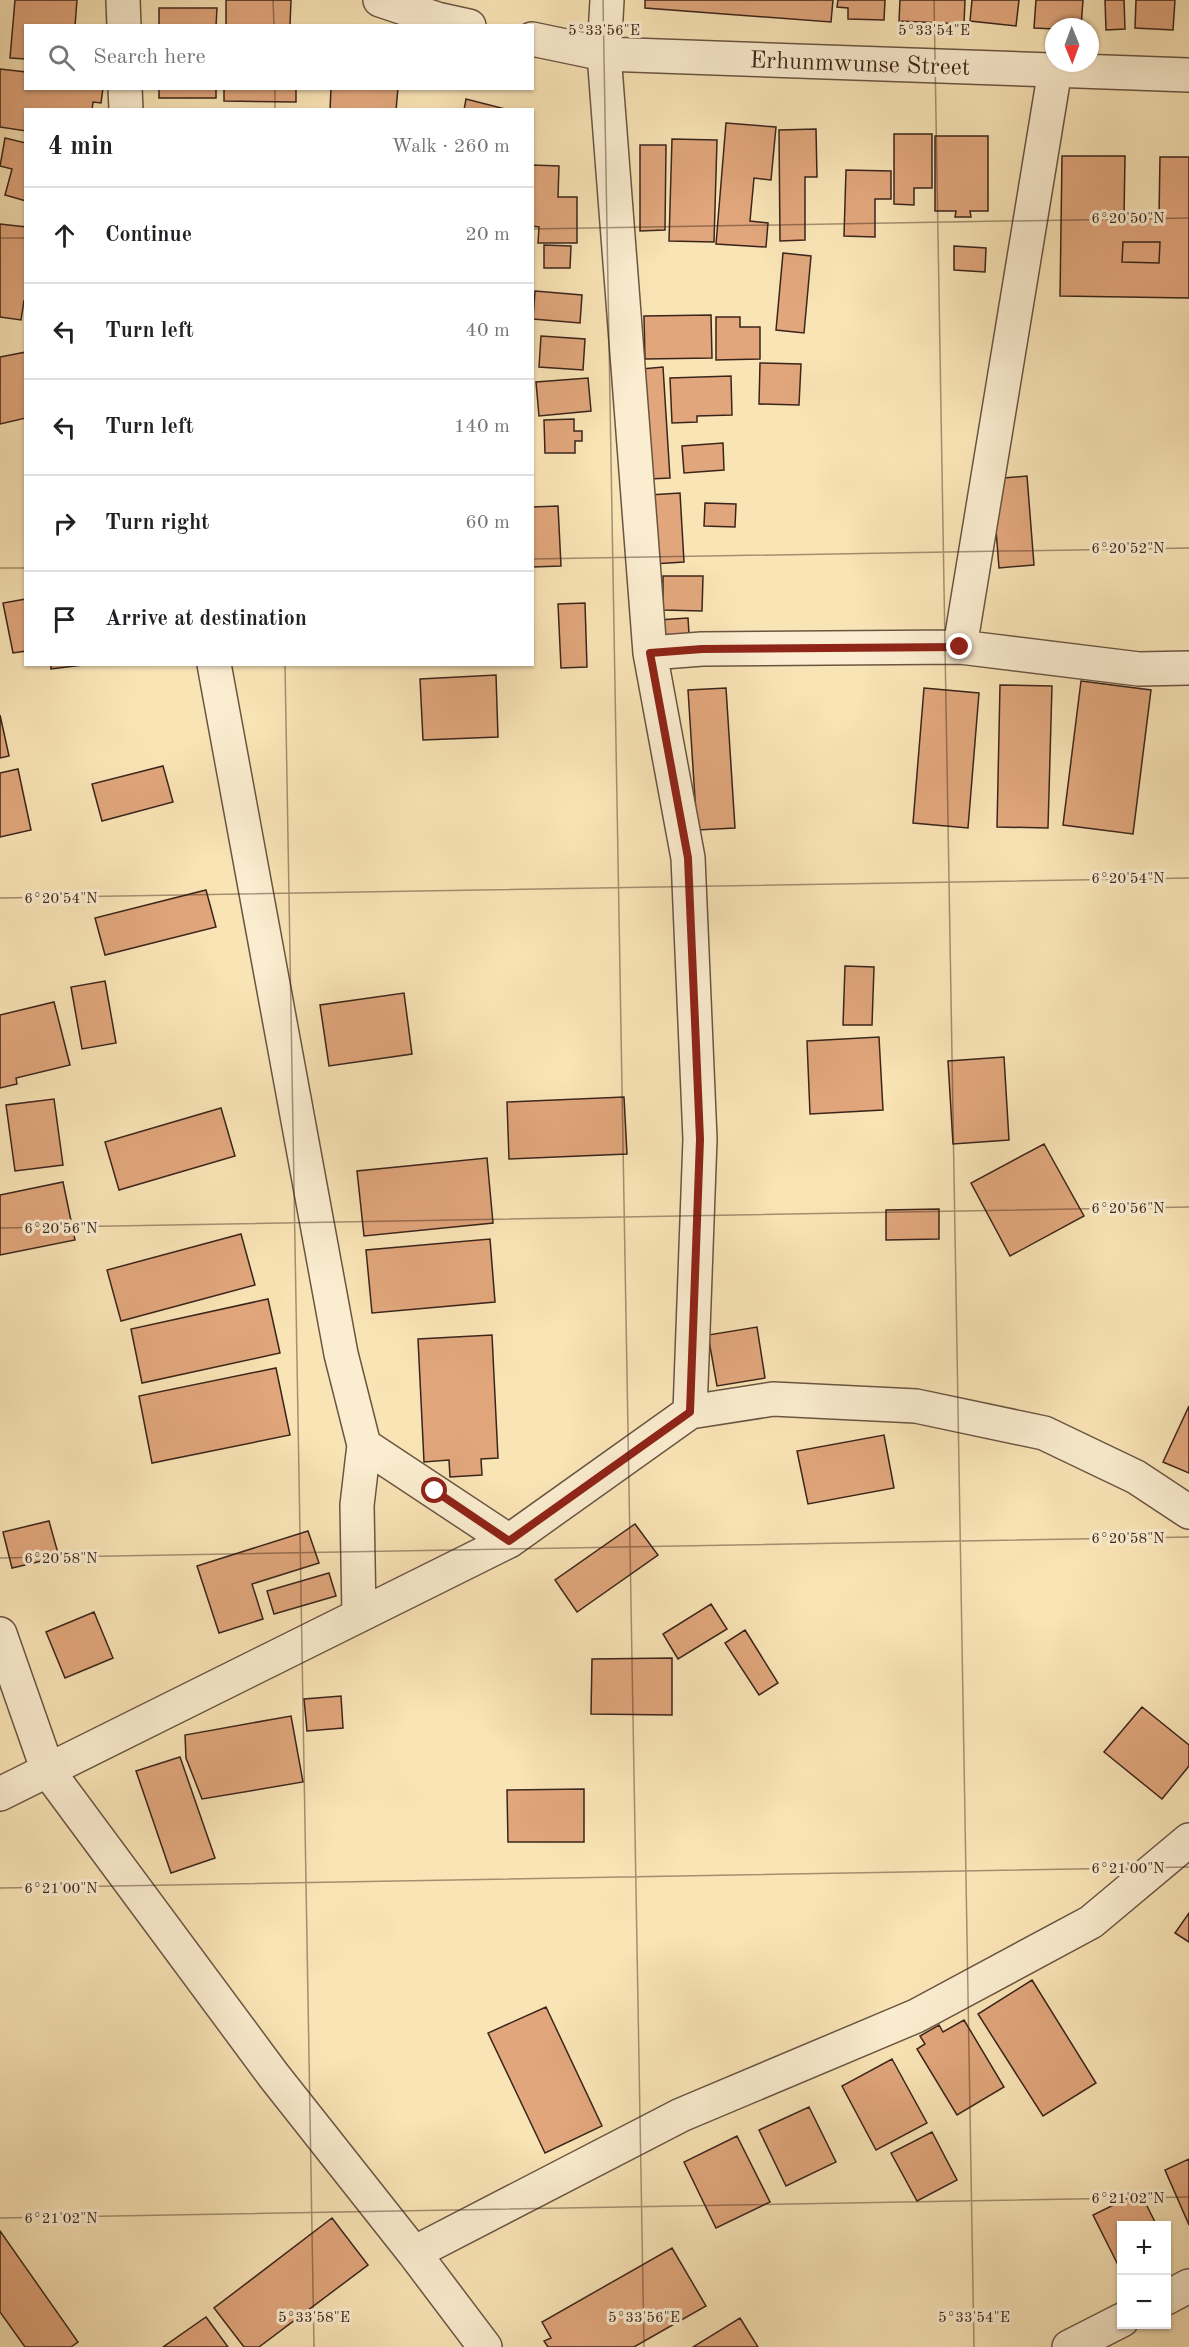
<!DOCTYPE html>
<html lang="en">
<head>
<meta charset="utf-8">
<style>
  :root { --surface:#fff; --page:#f6f6f6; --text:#202124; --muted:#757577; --line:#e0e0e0 }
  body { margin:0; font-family:"Old Standard TT",serif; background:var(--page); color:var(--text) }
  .controls { position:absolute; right:18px; bottom:18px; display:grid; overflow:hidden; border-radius:0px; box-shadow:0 2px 4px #0004 }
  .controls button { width:54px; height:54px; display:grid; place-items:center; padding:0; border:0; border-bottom:2px solid var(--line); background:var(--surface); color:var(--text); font:30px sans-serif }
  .compass { position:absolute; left:1045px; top:18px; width:54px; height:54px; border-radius:50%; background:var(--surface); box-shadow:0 2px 4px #0004; rotate:179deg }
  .stop { position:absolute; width:18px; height:18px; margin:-14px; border:4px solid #8f2418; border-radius:50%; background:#fff }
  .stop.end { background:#8f2418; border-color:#fff; box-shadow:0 2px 6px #0008 }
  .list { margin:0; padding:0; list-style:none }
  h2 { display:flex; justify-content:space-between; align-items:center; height:78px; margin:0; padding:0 24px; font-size:26px }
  h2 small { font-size:20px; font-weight:400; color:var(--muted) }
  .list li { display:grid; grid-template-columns:39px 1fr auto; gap:18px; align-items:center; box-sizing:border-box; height:96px; padding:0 24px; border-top:2px solid var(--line) }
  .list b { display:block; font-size:22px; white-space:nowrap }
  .list em { font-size:20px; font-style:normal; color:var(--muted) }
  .icon { flex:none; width:33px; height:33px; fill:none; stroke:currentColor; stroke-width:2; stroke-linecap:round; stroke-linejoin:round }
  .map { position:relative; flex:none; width:1189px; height:2347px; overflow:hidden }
  .search { position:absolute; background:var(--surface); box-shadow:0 2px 4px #0004; left:24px; top:24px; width:510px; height:66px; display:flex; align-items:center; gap:15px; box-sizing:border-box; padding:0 21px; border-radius:0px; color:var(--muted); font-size:22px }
  .panel { position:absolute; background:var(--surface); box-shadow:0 2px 4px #0004; left:24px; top:108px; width:510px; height:558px; border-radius:0px }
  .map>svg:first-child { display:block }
</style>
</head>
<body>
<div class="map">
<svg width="1189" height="2347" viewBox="0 0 1189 2347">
  <rect width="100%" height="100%" fill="#f9e4b6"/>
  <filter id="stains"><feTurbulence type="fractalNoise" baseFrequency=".00333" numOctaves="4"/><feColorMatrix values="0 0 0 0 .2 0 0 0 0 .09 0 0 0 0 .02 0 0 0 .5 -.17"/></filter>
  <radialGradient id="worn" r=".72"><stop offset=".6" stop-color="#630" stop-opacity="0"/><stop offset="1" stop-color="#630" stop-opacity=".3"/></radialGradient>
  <path fill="#e1a67c" stroke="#3b251b" stroke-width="1.5" fill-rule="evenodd" d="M15,0H77L75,26H26V59L10,58Z
    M226,0H291L290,25L307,26H226Z
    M645,0H833L831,22L645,8Z
    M838,0H885L884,20L848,19V8L837,7Z
    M900,0H965L964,24L899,21Z
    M972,0H1019L1016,26L970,21Z
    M1036,0H1083L1081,27H1054V29L1034,28Z
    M1105,0H1124L1125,29L1106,30Z
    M1136,0H1175L1173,30L1135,28Z
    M159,8H217L216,26H159Z
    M0,69L26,72V88H103L101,103L93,102L92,110H26V131L0,127Z
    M159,88H216V98H159Z
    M224,88H296V102L224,101Z
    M331,88H398L396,110H330Z
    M466,99L509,110H464Z
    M726,123L776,127L771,180L754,178L750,221L768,223L766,247L716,244Z
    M816,129L817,177H805V240L780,241L779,130Z
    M894,134H932V188H914V205L894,204Z
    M935,136H988V211H970L971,217H955L956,211H935Z
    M5,138L26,143V201L5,195L12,169L0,166Z
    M672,139L717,140L714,242L669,241Z
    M640,145H666L665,230L640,231Z
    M1062,156H1125L1124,217H1159L1160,157H1189V298L1060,296ZM1123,242H1160L1159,263L1122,262Z
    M532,165L559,166L558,197H577V243H538L539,227L532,226Z
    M846,170L891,171V199H875V237L844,236Z
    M0,224L26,227V302L24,301L21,320L0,317Z
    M1123,242H1160L1159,263L1122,262Z
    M544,245L571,246L570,268H544Z
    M954,246L986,248L985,272L954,270Z
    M783,253L811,256L804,333L776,330Z
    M535,291L582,295L580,323L533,319Z
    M711,315L712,358L645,359L644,316Z
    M716,317H740V327H760V359L716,360Z
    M541,336L585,339L583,370L539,367Z
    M26,352V418L0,424V357Z
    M760,363L801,364L799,405L759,404Z
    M663,367L670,478L649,479L642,369Z
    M731,376L732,415L697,416V422L672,423L670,378Z
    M588,378L591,411L539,416L536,382Z
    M574,419V431H582V441H575V453H545L544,420Z
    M723,443L724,470L684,473L682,446Z
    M1027,476L1034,565L999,568L992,479Z
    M680,493L684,562L653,564L649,495Z
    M705,503L736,504L735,527L704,526Z
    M558,506L561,566L532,567V507Z
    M663,576H703L702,611L663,610Z
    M26,599V651L13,653L3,603Z
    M585,603L587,667L561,668L558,604Z
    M688,618L689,634L671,640V635H659L658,620Z
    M51,664H91L51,669Z
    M496,675L498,737L423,740L420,679Z
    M1081,681L1151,690L1133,834L1063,825Z
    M1000,685L1052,686L1048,828L997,827Z
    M726,688L735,828L697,830L688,690Z
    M924,688L979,693L968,828L913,823Z
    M0,715L9,756L0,758Z
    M163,766L173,802L102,821L92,784Z
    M18,769L31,830L0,837V773Z
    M206,890L216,927L105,955L95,918Z
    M845,966L874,967L872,1025H843Z
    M105,981L116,1043L82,1049L71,987Z
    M404,993L412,1054L329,1066L320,1005Z
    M54,1002L70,1065L16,1078L17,1084L0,1088V1015Z
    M879,1037L883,1110L810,1114L807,1041Z
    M1004,1057L1009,1140L953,1144L948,1061Z
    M624,1097L627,1154L509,1159L507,1102Z
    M54,1099L63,1165L15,1171L6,1105Z
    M221,1108L235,1156L119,1190L105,1142Z
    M1044,1144L1084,1216L1010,1256L971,1183Z
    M487,1158L493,1223L364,1236L357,1171Z
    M63,1182L75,1240L0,1255V1195Z
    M939,1209V1239L886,1240V1210Z
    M241,1234L255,1285L121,1321L107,1270Z
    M490,1239L495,1302L372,1313L366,1250Z
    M268,1299L280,1353L142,1383L131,1329Z
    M757,1327L765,1378L717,1386L708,1335Z
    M492,1335L498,1458L481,1459L482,1475L450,1477L449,1460L424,1462L418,1339Z
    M276,1368L290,1435L152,1463L139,1396Z
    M1189,1406V1473L1163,1462Z
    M884,1435L894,1488L808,1504L797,1451Z
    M49,1521L59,1557L12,1568L3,1532Z
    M635,1524L658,1555L577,1612L555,1580Z
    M308,1531L319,1563L252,1584L263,1619L219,1633L197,1566Z
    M329,1573L336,1596L274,1614L267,1591Z
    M711,1604L727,1629L678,1659L663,1634Z
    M94,1612L113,1658L65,1678L46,1632Z
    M745,1630L778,1683L759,1695L725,1643Z
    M672,1658V1715L591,1714L592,1659Z
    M341,1696L343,1728L307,1731L304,1699Z
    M1142,1707L1189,1745V1766L1162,1799L1104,1752Z
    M291,1716L303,1782L202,1799L186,1758L185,1735Z
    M180,1757L215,1858L171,1873L136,1771Z
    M584,1789V1842H508L507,1790Z
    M1189,1913V1942L1175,1933Z
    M1032,1980L1096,2083L1043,2116L978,2014Z
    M546,2007L602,2126L545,2153L488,2033Z
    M964,2020L1004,2087L957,2115L917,2049L925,2044L920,2036L939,2025L943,2032Z
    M892,2059L927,2123L876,2150L842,2086Z
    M809,2107L836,2162L786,2186L759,2130Z
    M932,2132L957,2180L917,2201L891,2153Z
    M737,2136L770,2202L716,2228L684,2162Z
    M1189,2159V2225L1165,2170Z
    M1140,2192L1157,2226H1122V2264L1118,2265L1093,2215Z
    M332,2218L368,2265L259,2347H244L214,2308Z
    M0,2231L78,2342L71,2347H25L0,2312Z
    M672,2248L706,2306L634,2347H548L544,2341L551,2338L542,2322Z
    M206,2317L228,2347H163Z
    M740,2318L758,2347H693Z"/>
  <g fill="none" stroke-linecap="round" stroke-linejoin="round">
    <g stroke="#6a5542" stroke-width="36">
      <path id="minor" d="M123,0L124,26
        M380,0L437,19L469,26
        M607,0L604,54L650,653L688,858L700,1139L690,1412
        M532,39L604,54L1189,75
        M125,88L126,110
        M960,647L1055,70
        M650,653L702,649L960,647L1139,669L1189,668
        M214,664L341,1354L364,1445L357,1505L359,1615
        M364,1445L509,1541
        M0,1634L48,1771L274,2076L414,2253L485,2347
        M0,1794L509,1541L690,1412L773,1399L916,1406L1044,1433L1136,1477L1189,1512
        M414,2253L681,2115L916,2016L1091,1922L1189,1840
        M1166,2298L1189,2286
        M1069,2347L1122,2320"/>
    </g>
    <use href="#minor" stroke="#fbedd0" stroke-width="33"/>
  </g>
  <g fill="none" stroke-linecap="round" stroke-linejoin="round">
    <path stroke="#8f2418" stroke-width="8" d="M435,1491L509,1541L690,1412L700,1139L688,858L650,653L702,649L960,647"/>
  </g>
  <path fill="none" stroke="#3b251b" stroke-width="1.5" stroke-opacity="0.45" d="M273,0L274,26M603,0L644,2347M934,0L974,2347M275,88V110M532,229L1189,218M0,238H26M532,559L1189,548M0,568H26M285,664L314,2347M0,898L1189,878M0,1228L1189,1207M0,1558L1189,1537M0,1888L1189,1867M0,2218L1189,2197"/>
  <g text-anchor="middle" stroke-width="6" stroke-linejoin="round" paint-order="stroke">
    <g font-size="24" fill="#3b251b" stroke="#fbedd0">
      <text transform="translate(860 63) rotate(2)" y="8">Erhunmwunse Street</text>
    </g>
  </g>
  <g font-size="15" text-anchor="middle" fill="#3b251b" stroke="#fbedd0" stroke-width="6" stroke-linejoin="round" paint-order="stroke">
    <text x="604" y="35">5°33'56"E</text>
    <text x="934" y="35">5°33'54"E</text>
    <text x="1128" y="223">6°20'50"N</text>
    <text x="1128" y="553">6°20'52"N</text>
    <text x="1128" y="883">6°20'54"N</text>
    <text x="61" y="903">6°20'54"N</text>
    <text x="1128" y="1213">6°20'56"N</text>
    <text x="61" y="1233">6°20'56"N</text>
    <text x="1128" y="1543">6°20'58"N</text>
    <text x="61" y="1563">6°20'58"N</text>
    <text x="1128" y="1873">6°21'00"N</text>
    <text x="61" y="1893">6°21'00"N</text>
    <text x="1128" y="2203">6°21'02"N</text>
    <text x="61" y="2223">6°21'02"N</text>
    <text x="314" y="2322">5°33'58"E</text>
    <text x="644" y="2322">5°33'56"E</text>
    <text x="974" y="2322">5°33'54"E</text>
  </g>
  <rect width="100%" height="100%" filter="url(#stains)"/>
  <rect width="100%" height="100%" fill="url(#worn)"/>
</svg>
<div class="controls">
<button>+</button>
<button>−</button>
</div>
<svg class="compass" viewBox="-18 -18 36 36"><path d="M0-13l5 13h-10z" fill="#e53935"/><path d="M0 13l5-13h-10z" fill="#757577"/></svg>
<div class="stop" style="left:435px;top:1491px"></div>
<div class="stop end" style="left:960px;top:647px"></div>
<div class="search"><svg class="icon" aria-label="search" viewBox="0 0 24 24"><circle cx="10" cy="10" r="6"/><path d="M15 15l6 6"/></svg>Search here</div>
<section class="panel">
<h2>4 min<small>Walk · 260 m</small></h2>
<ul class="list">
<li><svg class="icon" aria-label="ahead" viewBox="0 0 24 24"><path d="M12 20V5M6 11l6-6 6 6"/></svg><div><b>Continue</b></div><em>20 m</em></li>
<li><svg class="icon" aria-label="left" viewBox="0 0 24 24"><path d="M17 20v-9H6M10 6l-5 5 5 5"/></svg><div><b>Turn left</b></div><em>40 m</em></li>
<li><svg class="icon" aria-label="left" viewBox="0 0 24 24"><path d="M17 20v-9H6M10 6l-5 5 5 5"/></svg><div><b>Turn left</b></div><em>140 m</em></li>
<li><svg class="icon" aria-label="right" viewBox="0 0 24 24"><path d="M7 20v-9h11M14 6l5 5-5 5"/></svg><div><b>Turn right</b></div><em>60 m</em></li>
<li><svg class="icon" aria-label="arrive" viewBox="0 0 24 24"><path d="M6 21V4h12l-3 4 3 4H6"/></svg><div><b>Arrive at destination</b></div></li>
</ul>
</section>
</div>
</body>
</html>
